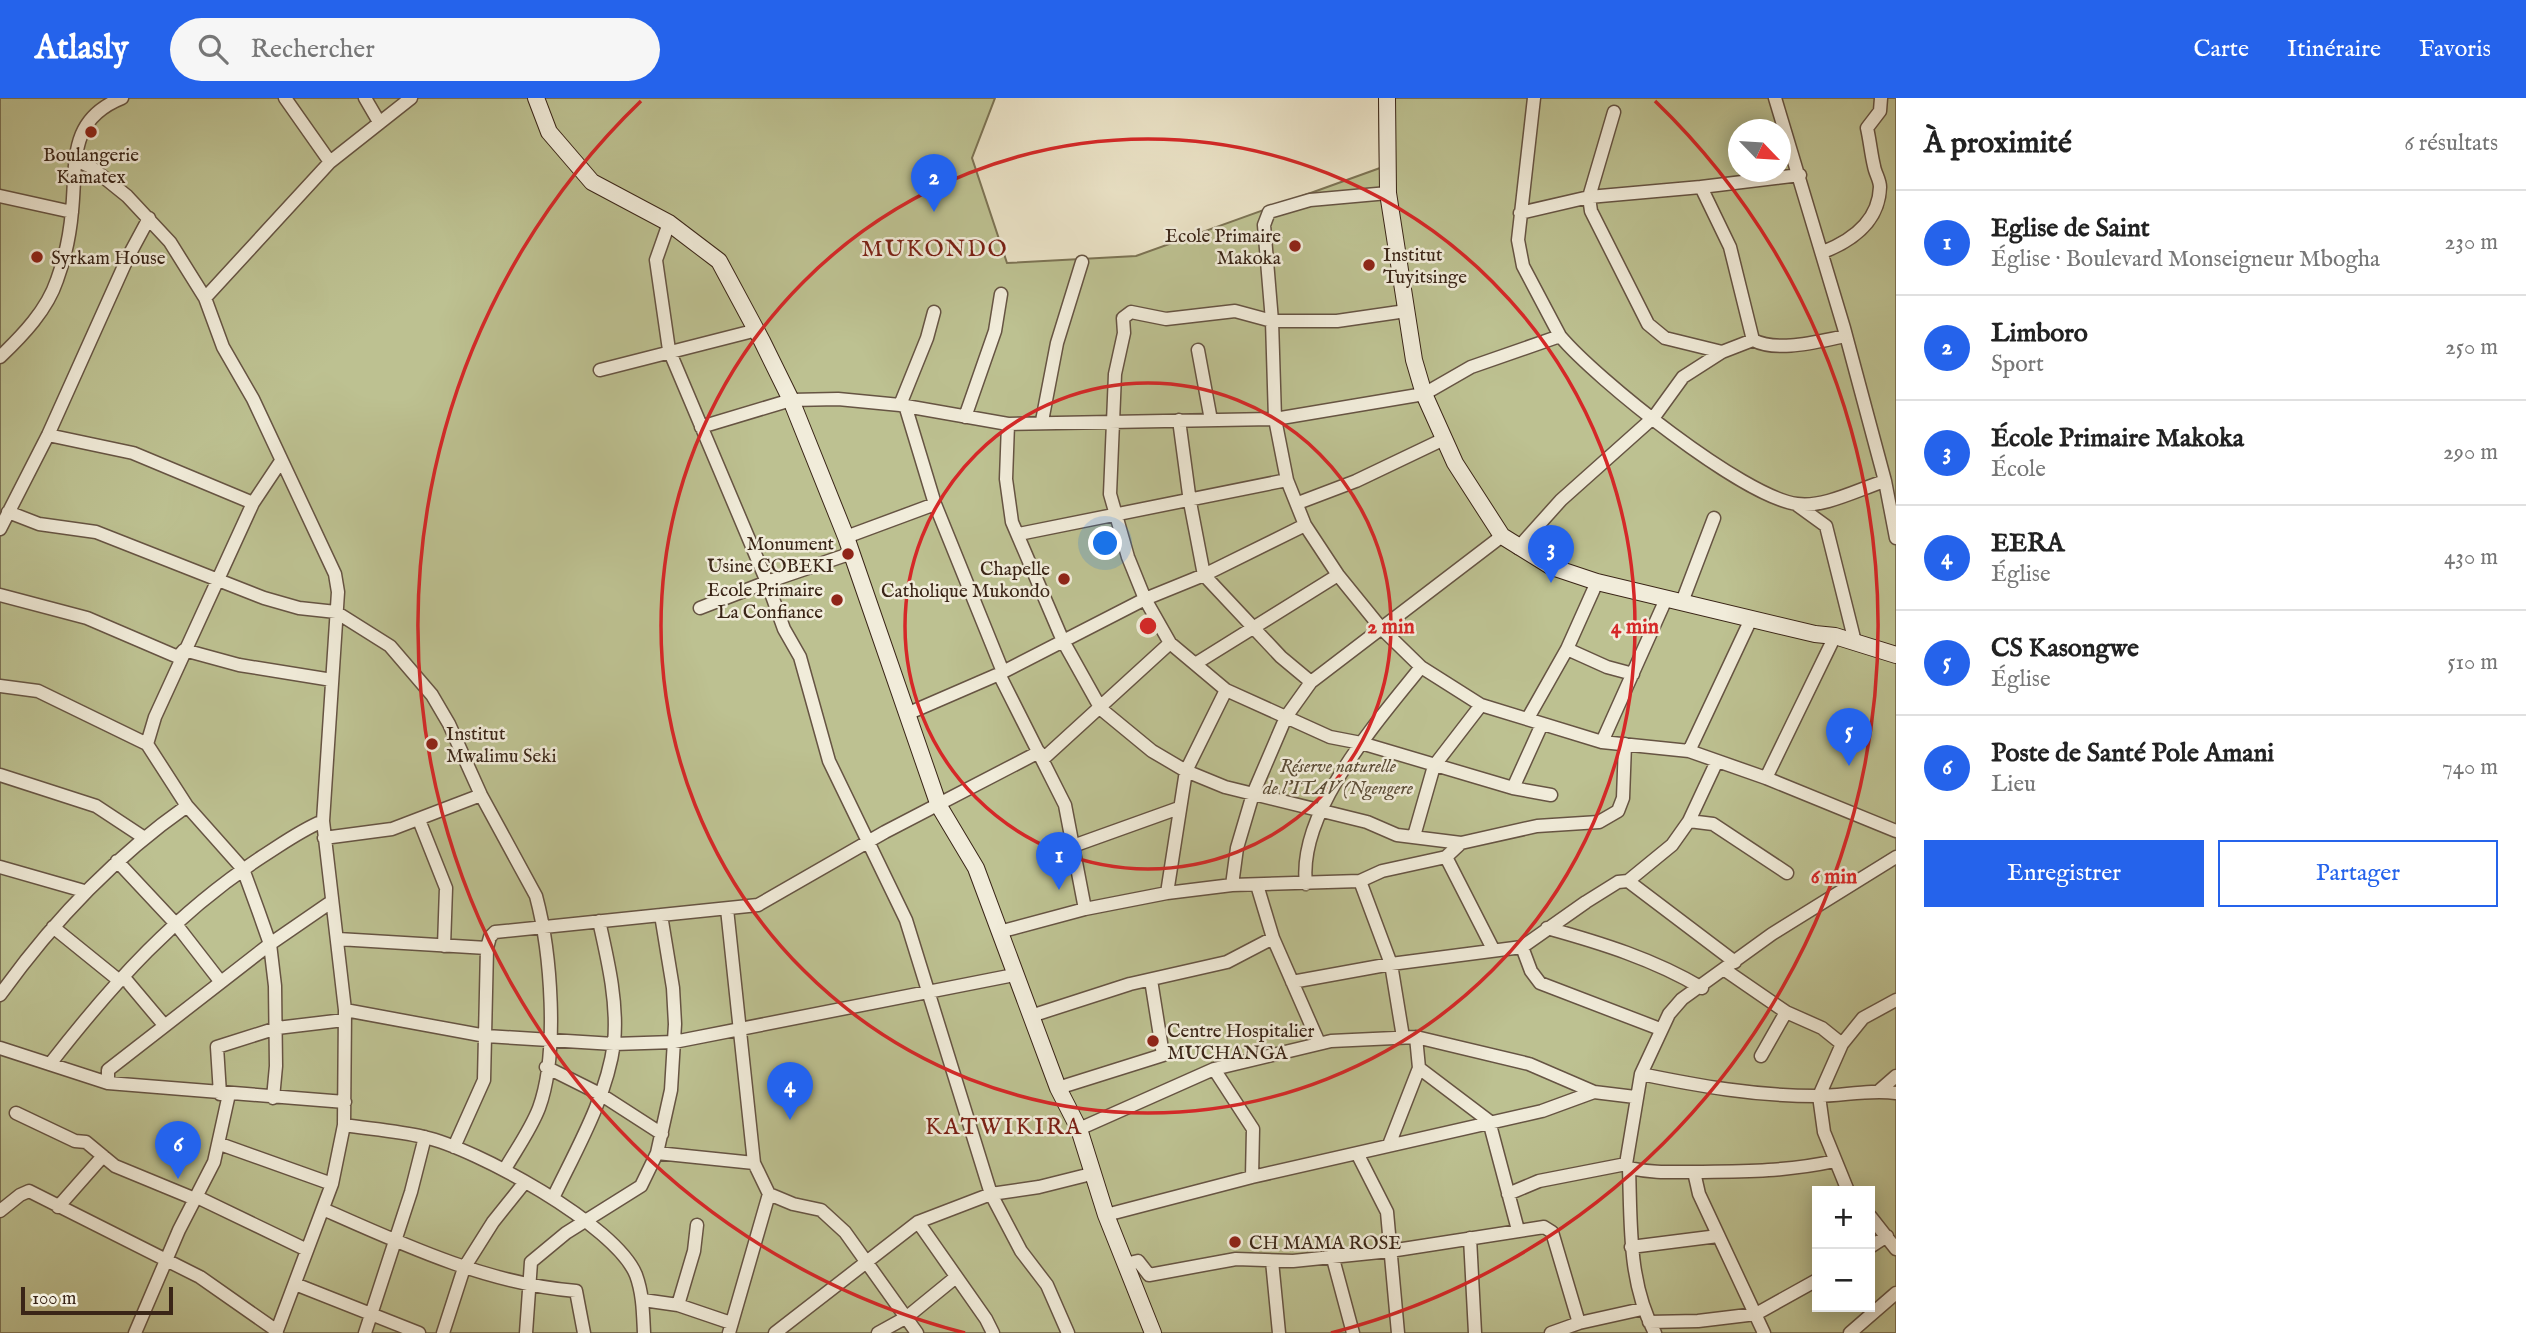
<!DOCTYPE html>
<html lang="fr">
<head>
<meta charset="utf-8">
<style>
  :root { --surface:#fff; --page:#f6f6f6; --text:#222; --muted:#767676; --line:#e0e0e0; --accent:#2563eb }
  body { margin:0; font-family:"IM FELL English",serif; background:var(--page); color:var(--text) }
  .controls { position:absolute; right:21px; bottom:21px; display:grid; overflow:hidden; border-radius:0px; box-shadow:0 4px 18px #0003 }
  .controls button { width:63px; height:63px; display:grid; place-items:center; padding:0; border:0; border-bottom:2px solid var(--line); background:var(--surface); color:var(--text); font:35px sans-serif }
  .compass { position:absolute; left:1728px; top:21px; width:63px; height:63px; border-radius:50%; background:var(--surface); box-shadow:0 4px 18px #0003; rotate:115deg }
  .scale { position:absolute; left:21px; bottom:18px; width:152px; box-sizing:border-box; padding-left:7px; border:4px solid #3a2517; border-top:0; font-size:19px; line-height:24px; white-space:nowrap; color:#3a2517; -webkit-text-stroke:5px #f1ecda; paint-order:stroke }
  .you { position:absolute; left:1106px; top:446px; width:24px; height:24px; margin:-18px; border:5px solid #fff; border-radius:50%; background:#1a73e8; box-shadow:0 0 0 10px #1a73e833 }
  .badge { display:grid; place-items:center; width:46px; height:46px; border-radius:50%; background:var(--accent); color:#fff; font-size:23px; font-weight:700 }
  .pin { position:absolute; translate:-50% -58px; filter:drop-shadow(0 2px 4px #0008) }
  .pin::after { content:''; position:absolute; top:37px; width:24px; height:21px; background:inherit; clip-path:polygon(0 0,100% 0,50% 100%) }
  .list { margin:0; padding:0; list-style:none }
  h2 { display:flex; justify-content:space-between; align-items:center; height:91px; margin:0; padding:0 28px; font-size:30px }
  h2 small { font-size:23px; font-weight:400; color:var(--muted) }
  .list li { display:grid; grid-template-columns:46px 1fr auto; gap:21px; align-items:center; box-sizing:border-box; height:105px; padding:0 28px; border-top:2px solid var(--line) }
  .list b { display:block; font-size:26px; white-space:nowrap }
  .list p { margin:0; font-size:23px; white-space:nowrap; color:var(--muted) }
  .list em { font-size:23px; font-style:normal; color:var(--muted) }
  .actions { display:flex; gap:14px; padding:21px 28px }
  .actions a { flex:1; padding:16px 0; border:2px solid var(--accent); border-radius:0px; text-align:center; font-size:24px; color:var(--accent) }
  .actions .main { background:var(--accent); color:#fff }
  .icon { flex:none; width:38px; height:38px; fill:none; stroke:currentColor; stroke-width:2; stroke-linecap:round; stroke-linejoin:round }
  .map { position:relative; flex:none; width:1896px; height:1235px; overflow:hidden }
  header { display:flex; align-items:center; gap:42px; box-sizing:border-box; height:98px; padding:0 35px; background:var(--accent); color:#fff }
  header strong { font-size:33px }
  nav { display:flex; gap:38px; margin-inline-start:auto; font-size:24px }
  .search { width:490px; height:63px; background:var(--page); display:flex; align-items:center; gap:18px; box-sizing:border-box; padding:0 24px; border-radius:38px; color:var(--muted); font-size:26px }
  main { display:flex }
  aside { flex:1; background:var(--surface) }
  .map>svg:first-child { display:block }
</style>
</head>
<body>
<header>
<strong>Atlasly</strong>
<div class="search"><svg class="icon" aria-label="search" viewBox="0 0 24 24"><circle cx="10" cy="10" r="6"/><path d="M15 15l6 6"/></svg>Rechercher</div>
<nav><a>Carte</a><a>Itinéraire</a><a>Favoris</a></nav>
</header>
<main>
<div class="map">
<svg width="1896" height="1235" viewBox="0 0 1896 1235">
  <rect width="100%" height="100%" fill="#eae2c6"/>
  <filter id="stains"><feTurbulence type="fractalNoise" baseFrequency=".00286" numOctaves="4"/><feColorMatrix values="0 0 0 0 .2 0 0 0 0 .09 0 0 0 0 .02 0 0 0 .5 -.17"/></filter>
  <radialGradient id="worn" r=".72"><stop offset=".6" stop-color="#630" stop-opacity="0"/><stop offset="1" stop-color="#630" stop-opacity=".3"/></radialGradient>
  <path fill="#bdc191" stroke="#7c7354" stroke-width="2" fill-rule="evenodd" d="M0,0H995L972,60L1007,165L1136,158L1380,70L1379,0H1896V1235H0ZM1738,32H1780V74H1738ZM1817,1093H1870V1209H1817Z"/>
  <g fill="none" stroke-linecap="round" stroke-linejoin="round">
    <g stroke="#665443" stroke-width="15">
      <path id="street" d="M285,0L330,64
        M365,0L379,24
        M1534,0L1518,142L1523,168L1560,238
        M1775,0L1844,230L1885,383L1896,440
        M1614,14L1589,99L1591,113L1648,226L1665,240L1722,254
        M74,61L91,69L127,98L170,144L205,200L223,249L253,301L335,476L338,494L323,723L345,912L344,1027L332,1086L276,1235
        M1388,95L1310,102L1269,114L1264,127L1272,223L1275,321L1287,382L1305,427L1338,477L1381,530L1421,569L1481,607L1602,644L1689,653L1766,680L1896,733
        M0,98L72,114
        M1520,115L1589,99L1701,89
        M669,125L656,162L669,252L767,484L852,455
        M1823,154C1851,143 1879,124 1880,89C1880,82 1875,75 1874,68C1871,56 1870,43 1867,30L1880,13L1881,0
        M205,200L330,64L411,0
        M1406,213L1337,223H1272L1235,213L1166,221L1131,214L1123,220L1124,235L1115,276L1110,396L1128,459L1145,501L1170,545L1226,592L1330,639L1361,645L1513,690L1551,697
        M1753,242L1730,149L1701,89L1800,77
        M1198,252L1211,322
        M0,259C23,237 47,212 57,182C65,160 70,136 72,113C77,65 67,22 122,0
        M600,272L757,232
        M900,307L927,240L934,214
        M905,307L935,406L1003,574
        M965,319L995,233L1001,196
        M1179,322L1190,404L1204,477L1281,559L1311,584
        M1042,323L1057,245L1082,164
        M1008,326L1006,381L1012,424L1063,543L1101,611L1152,653L1186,673L1225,689L1367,724L1397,737L1461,745
        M701,329L791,302L838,301L900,307L1008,326L1275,321L1424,296L1471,269L1560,238C1596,281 1743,399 1797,406C1824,410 1859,391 1885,383
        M48,337L133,355L253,405
        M1298,405L1356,383L1444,341
        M1797,407L1826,428L1855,544
        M8,414L39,426L96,434L264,500L299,510L336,514L390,548L432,597L449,626L481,697L536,798C551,854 559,955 539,1010C531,1031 516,1052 505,1071
        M0,431L48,337L128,159L149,120
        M1019,436L1287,382
        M846,439L935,406
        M1518,450L1561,402L1654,319L1683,279L1722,254L1753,242C1778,255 1819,243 1846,238
        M0,497L87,520L178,559L184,552L239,567L332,582
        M1682,504L1714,420
        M700,510L767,484L784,531L800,559L829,663L906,822L991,1096L1021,1153L1047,1187L1068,1235
        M1567,551L1607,569L1633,576
        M1195,566L1338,477
        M999,576L1065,707L1085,811
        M0,588L38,593L147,646
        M909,615L999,576L1145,501L1204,477L1305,427
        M1528,620L1567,551L1597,484
        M1602,644L1666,501
        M1689,653L1751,521
        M1043,661L1170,545
        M0,677L96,708L143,739
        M1766,680L1835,538
        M1513,690L1542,626
        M419,722L446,790L444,848
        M1689,723L1713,726L1787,775
        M1414,738L1434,668L1481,607
        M324,740L392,731L481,697
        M1073,748L1179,710
        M1446,759L1493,851
        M117,763L175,825L220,883
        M0,769L84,793
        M1360,783L1391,866L1403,939
        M1628,783L1735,864
        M1306,786C1297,713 1379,622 1421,569
        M1232,787L1237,750L1253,696L1286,619L1311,584L1502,438
        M1257,787L1273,840L1319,945
        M1167,795L1186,673L1226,592
        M727,811L754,1065L769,1096L729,1235
        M53,829L116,880L127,883L164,927
        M1547,830C1601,845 1653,861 1702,890
        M999,834L1085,811L1167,795L1232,787L1360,783L1382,773L1446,759L1461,745L1537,728L1599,724L1618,713L1623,700L1625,646
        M338,841L487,850
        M1522,849L1531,873L1540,885L1660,931
        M1725,872L1786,914L1822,930L1842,946L1819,998L1824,1034L1848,1093
        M1292,884L1391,866L1522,849L1586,804L1618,784L1628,783L1672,747L1689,723L1717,663
        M0,897C53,823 113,760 187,708
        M345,912L486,938L614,946L674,944L1014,877
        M1031,918L1130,886L1227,864L1273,840
        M1842,946L1863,920L1896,902
        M0,950L108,985L345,1004
        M1761,958L1786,914
        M50,966C113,885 176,815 263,758C282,746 301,732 323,723
        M546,969L600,996L662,1036
        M1419,970L1489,1023L1518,1132
        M1214,971L1253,1031L1252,1079
        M1641,976C1699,988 1756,998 1816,998C1843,998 1869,991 1896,995
        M108,985V972L270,846L331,804
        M1058,990L1163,957L1151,882
        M1880,992L1896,978
        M220,996L217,949L277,930L344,922
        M273,1000L276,968L275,888L270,846L258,812L243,771L187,708L147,646L155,619L253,405L281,363
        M16,1015L75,1043L86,1044L115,1068L195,1101
        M344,1027C371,1031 398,1033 424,1039C475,1050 616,1127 636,1177C643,1196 643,1215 644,1235
        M1079,1031L1214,971L1331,943L1416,939L1529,966L1594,994
        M220,1046L332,1086
        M1389,1047L1419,970L1416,939
        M454,1049L484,982L487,850L490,839L495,834L758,807L885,734L1039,654
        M657,1055L754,1065
        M1358,1057L1387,1114L1398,1235
        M1629,1070C1652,1075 1671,1074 1694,1074C1746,1073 1784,1074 1835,1063
        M1694,1074L1699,1096L1764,1235
        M769,1096L793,1106L821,1112L845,1134L917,1235
        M1508,1096L1539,1083L1626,1066
        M197,1099L307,1152
        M553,1100C576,1052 607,999 614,945C618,905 608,863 599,823
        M58,1109L103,1058
        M323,1111C404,1147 488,1186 576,1193L584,1235
        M0,1113L20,1097L29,1093L200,1179L277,1233
        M1106,1117L1252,1079L1542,1013L1594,994L1635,999
        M1870,1118L1896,1151
        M918,1124L986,1221L993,1235
        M1470,1140L1475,1235
        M1631,1149L1718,1138
        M1870,1149L1887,1138
        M1332,1157L1353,1235
        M1272,1163L1279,1235
        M1125,1166L1138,1163L1149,1177L1236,1161L1293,1163L1390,1153L1544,1129L1552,1134L1579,1225
        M295,1186L419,1235
        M643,1202L678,1207L731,1225
        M678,1207L694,1153L697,1127
        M1649,1224L1698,1223L1756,1216L1817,1182
        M135,1235L179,1132L214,1064L229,996
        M365,1235L411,1094L425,1039
        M443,1235L464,1170L493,1124L525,1084
        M526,1235L531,1164L566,1135L641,1088L657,1055L671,992L675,926L673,890L661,817
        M775,1235L918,1124L991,1096L1039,1089L1091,1076
        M878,1235L907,1219L956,1179
        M1551,1235L1579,1225L1642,1211
        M1655,1235C1628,1185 1631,1126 1629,1070L1626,1066L1641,976L1669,916L1682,901L1772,836L1896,759
        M1850,1235L1896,1195"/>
    </g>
    <g stroke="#3a2517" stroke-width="18">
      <path id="secondary" d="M536,0L549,34L592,84L669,125L719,163L762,243L791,302L846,439L939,708L976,770L1058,990L1079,1031L1106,1117L1153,1235
        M1387,0L1388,95L1414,262L1424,296L1455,365L1502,438L1552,469L1597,484L1815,536L1835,538L1896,557"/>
    </g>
    <use href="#street" stroke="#f1ecda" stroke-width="12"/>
    <use href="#secondary" stroke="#f1ecda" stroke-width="16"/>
  </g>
  <g fill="none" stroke="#d62828" stroke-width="3.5">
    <circle cx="1148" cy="528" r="243"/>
    <circle cx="1148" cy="528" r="487"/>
    <path d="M965 1235A730 730 0 0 1 641 3M1655 3A730 730 0 0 1 1331 1235"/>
  </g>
  <g fill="#8f2418" stroke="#f1ecda" stroke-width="2.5">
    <circle cx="91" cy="34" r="7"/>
    <circle cx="1295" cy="148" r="7"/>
    <circle cx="37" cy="159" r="7"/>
    <circle cx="1369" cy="167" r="7"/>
    <circle cx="848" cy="456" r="7"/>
    <circle cx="1064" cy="481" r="7"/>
    <circle cx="837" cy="502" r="7"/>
    <circle cx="432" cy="646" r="7"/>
    <circle cx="1153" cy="943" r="7"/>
    <circle cx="1235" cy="1144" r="7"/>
  </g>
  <g text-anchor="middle" stroke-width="5" stroke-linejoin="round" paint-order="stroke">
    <g font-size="19" fill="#3a2517" stroke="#f1ecda" text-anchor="start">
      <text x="91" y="63" text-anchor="middle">Boulangerie<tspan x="91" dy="22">Kamatex</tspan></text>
      <text x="1281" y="144" text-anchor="end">Ecole Primaire<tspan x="1281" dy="22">Makoka</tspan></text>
      <text x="1383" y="163">Institut<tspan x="1383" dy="22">Tuyitsinge</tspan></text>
      <text x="51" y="166">Syrkam House</text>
      <text x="834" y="452" text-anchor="end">Monument<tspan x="834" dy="22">Usine COBEKI</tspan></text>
      <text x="1050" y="477" text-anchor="end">Chapelle<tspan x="1050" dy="22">Catholique Mukondo</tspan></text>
      <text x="823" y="498" text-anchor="end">Ecole Primaire<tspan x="823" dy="22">La Confiance</tspan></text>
      <text x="446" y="642">Institut<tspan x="446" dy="22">Mwalimu Seki</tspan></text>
      <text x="1167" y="939">Centre Hospitalier<tspan x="1167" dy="22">MUCHANGA</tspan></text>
      <text x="1249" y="1151">CH MAMA ROSE</text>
    </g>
    <g font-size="19" font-style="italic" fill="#5b4c36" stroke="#f1ecda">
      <text x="1338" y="674">Réserve naturelle<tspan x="1338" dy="22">de l'ITAV (Ngengere</tspan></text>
    </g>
    <g font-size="23" letter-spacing="2" fill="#7a1f14" stroke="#f1ecda">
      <text x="935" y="158">MUKONDO</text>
      <text x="1004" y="1036">KATWIKIRA</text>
    </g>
  </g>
  <circle cx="1148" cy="528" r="10" fill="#d62828" stroke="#f1ecda" stroke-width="3.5"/>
  <g font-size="21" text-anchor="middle" font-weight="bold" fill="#d62828" stroke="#f1ecda" stroke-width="5" stroke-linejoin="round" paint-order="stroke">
    <text x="1391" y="535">2 min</text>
    <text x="1635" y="535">4 min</text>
    <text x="1834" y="785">6 min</text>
  </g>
  <rect width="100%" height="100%" filter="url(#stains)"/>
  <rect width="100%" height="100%" fill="url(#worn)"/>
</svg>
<div class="controls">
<button>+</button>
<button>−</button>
</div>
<svg class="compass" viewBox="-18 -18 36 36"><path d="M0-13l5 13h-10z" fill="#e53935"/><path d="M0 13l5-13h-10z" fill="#767676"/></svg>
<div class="scale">100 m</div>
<div class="you"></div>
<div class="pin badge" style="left:1059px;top:792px">1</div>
<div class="pin badge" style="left:934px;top:114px">2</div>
<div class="pin badge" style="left:1551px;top:485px">3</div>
<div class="pin badge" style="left:790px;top:1022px">4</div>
<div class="pin badge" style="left:1849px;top:668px">5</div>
<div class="pin badge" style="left:178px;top:1081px">6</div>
</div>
<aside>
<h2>À proximité<small>6 résultats</small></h2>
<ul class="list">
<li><span class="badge">1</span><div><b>Eglise de Saint</b><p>Église · Boulevard Monseigneur Mbogha</p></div><em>230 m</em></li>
<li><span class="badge">2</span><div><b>Limboro</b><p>Sport</p></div><em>250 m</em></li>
<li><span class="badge">3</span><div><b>École Primaire Makoka</b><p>École</p></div><em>290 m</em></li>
<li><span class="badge">4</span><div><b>EERA</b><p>Église</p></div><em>430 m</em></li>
<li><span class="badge">5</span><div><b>CS Kasongwe</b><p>Église</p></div><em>510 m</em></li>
<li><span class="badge">6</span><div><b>Poste de Santé Pole Amani</b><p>Lieu</p></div><em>740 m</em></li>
</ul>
<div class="actions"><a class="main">Enregistrer</a><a>Partager</a></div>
</aside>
</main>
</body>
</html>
